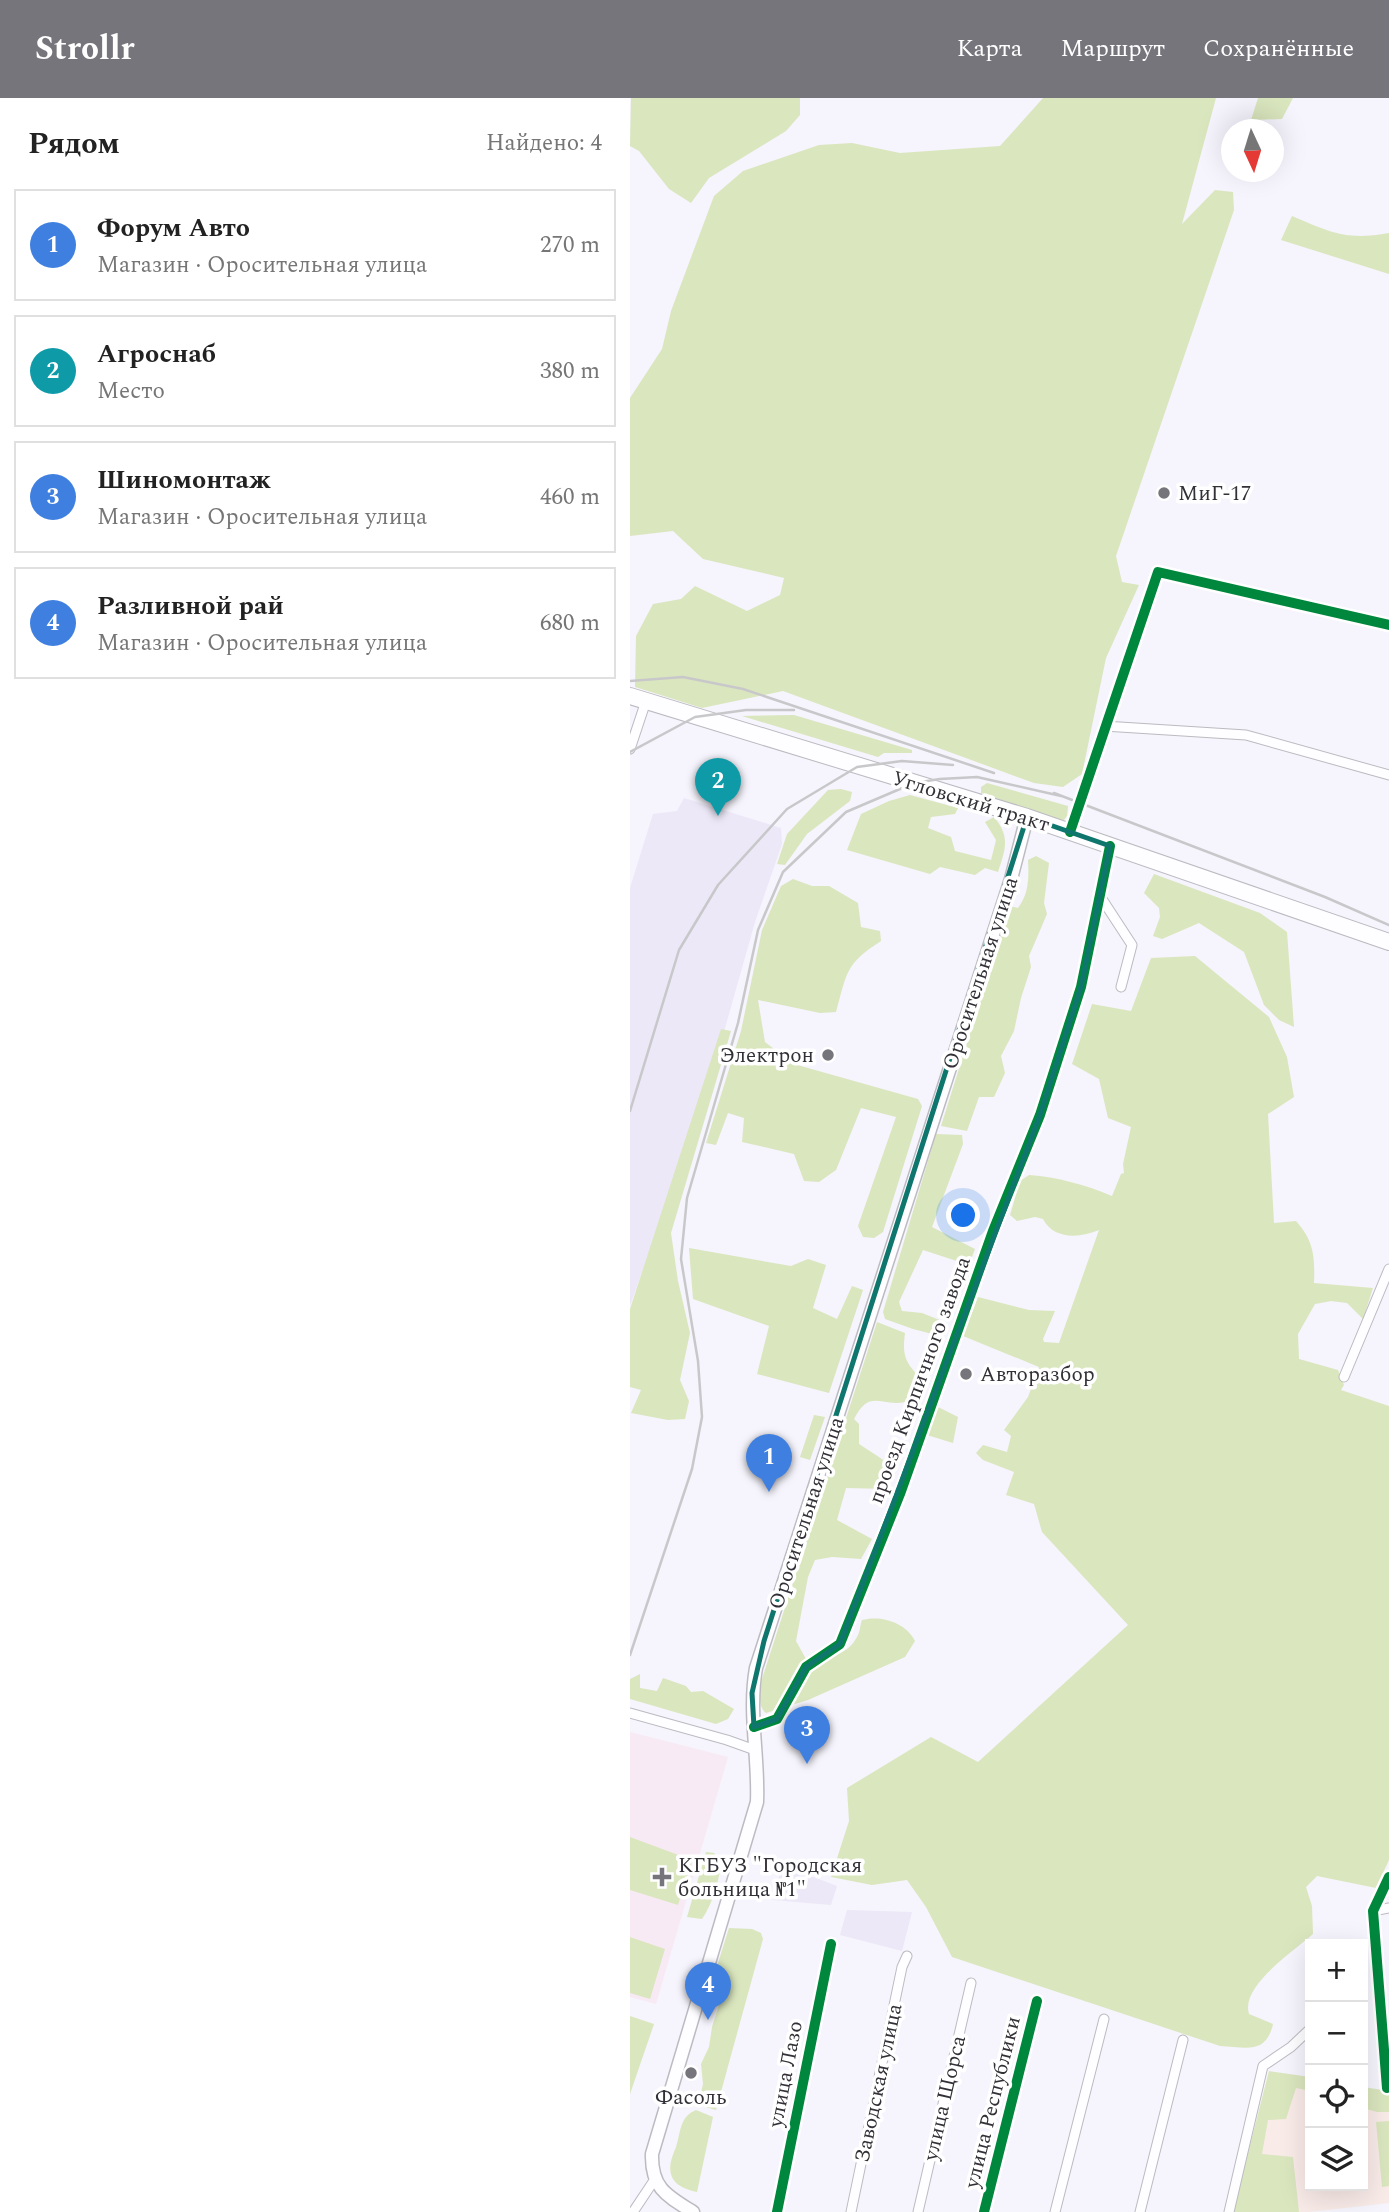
<!DOCTYPE html>
<html lang="ru">
<head>
<meta charset="utf-8">
<style>
  :root { --surface:#fff; --page:#f6f6f6; --text:#222; --muted:#767676; --line:#e0e0e0; --accent:#77757c }
  body { margin:0; font-family:Spectral,serif; background:var(--page); color:var(--text) }
  .controls { position:absolute; right:21px; bottom:21px; display:grid; overflow:hidden; border-radius:0px; box-shadow:0 7px 28px #0002 }
  .controls button { width:63px; height:63px; display:grid; place-items:center; padding:0; border:0; border-bottom:2px solid var(--line); background:var(--surface); color:var(--text); font:35px sans-serif }
  .compass { position:absolute; left:591px; top:21px; width:63px; height:63px; border-radius:50%; background:var(--surface); box-shadow:0 7px 28px #0002; rotate:176deg }
  .you { position:absolute; left:334px; top:1118px; width:24px; height:24px; margin:-18px; border:5px solid #fff; border-radius:50%; background:#1a73e8; box-shadow:0 0 0 10px #1a73e833 }
  .badge { display:grid; place-items:center; width:46px; height:46px; border-radius:50%; background:var(--accent); color:#fff; font-size:23px; font-weight:700 }
  .pin { position:absolute; translate:-50% -58px; filter:drop-shadow(0 2px 4px #0008) }
  .pin::after { content:''; position:absolute; top:37px; width:24px; height:21px; background:inherit; clip-path:polygon(0 0,100% 0,50% 100%) }
  .list { margin:0; padding:0; list-style:none }
  h2 { display:flex; justify-content:space-between; align-items:center; height:91px; margin:0; padding:0 28px; font-size:30px }
  h2 small { font-size:23px; font-weight:400; color:var(--muted) }
  .list li { display:grid; grid-template-columns:46px 1fr auto; gap:21px; align-items:center; box-sizing:border-box; height:112px; margin:0 14px 14px; padding:0 14px; border:2px solid var(--line); border-radius:0px }
  .list b { display:block; font-size:26px; white-space:nowrap }
  .list p { margin:0; font-size:23px; white-space:nowrap; color:var(--muted) }
  .list em { font-size:23px; font-style:normal; color:var(--muted) }
  .icon { flex:none; width:38px; height:38px; fill:none; stroke:currentColor; stroke-width:2; stroke-linecap:round; stroke-linejoin:round }
  .map { position:relative; flex:none; width:759px; height:2114px; overflow:hidden }
  header { display:flex; align-items:center; gap:42px; box-sizing:border-box; height:98px; padding:0 35px; background:var(--accent); color:#fff }
  header strong { font-size:33px }
  nav { display:flex; gap:38px; margin-inline-start:auto; font-size:24px }
  main { display:flex }
  aside { flex:1; background:var(--surface) }
  .map>svg:first-child { display:block }
</style>
</head>
<body>
<header>
<strong>Strollr</strong>
<nav><a>Карта</a><a>Маршрут</a><a>Сохранённые</a></nav>
</header>
<main>
<aside>
<h2>Рядом<small>Найдено: 4</small></h2>
<ul class="list">
<li><span class="badge" style="background:#3f7fe0">1</span><div><b>Форум Авто</b><p>Магазин · Оросительная улица</p></div><em>270 m</em></li>
<li><span class="badge" style="background:#0f9aa8">2</span><div><b>Агроснаб</b><p>Место</p></div><em>380 m</em></li>
<li><span class="badge" style="background:#3f7fe0">3</span><div><b>Шиномонтаж</b><p>Магазин · Оросительная улица</p></div><em>460 m</em></li>
<li><span class="badge" style="background:#3f7fe0">4</span><div><b>Разливной рай</b><p>Магазин · Оросительная улица</p></div><em>680 m</em></li>
</ul>
</aside>
<div class="map">
<svg width="759" height="2114" viewBox="0 0 759 2114">
  <rect width="100%" height="100%" fill="#f6f4fc"/>
  <path fill="#ece8f7" d="M54,700L151,730L152,746L125,824L82,976L0,1208V790L23,716L47,713Z
    M152,1767L207,1788L201,1807L143,1802Z
    M217,1812L282,1814L272,1853L210,1837Z"/>
  <path fill="#f9ebe8" d="M645,1975L680,1981V2088H733V1993L759,1999V2105L679,2114H606Z"/>
  <path fill="#f8eaf4" d="M0,1634L98,1659L26,1906L0,1899Z"/>
  <path fill="#dae6be" d="M1,0H170V17L156,33L79,80L61,105L39,91L9,53L0,48Z
    M413,0H586L552,126L585,92L603,94L604,112L486,458L492,484L509,487L476,560L452,676L433,689L404,685L153,593L72,610L5,589L6,538L23,506L51,501L65,488L117,513L150,497L154,480L73,461L43,433L0,438V300L32,251L41,213L84,98L113,73L189,47L222,45L270,55L370,48Z
    M628,0H663L652,21L621,22Z
    M662,118C700,134 716,143 759,135V176L651,142Z
    M164,617L282,652V655H254L248,659L112,618Z
    M357,685L438,708L437,718L430,727L412,716L351,695V689Z
    M211,691L222,694L220,703L177,736L155,767L147,766L157,736L198,692Z
    M280,697L328,710L325,716L301,719L298,730L321,739L325,753L361,762L366,742L355,724L364,719C381,739 375,752 368,774L355,770L345,777L310,769L300,776L217,752L231,716L259,703Z
    M406,758L419,765L414,805L417,816L399,858L401,869L391,900L384,933L371,958L375,975L364,999H349L337,1033L311,1028L380,808L388,810C399,796 399,779 398,762Z
    M524,776L630,815L657,834L664,929L649,922L634,907L614,854L569,825L532,841L523,838L530,819L529,810L514,795Z
    M163,781L182,788H199L228,805L231,829L250,833L251,843C215,866 217,875 206,914L190,915L128,902L135,944L148,954L146,961L288,1001L292,1008L253,1134L244,1140L233,1139L228,1128L266,1019L231,1010L206,1072L189,1084L174,1083L164,1056L112,1044L114,1020L98,1015L86,1047L76,1045L111,933L132,832L151,788Z
    M565,858L639,919L657,959L664,999L638,1016L644,1125L666,1123C684,1143 685,1159 684,1185L743,1190L733,1221L717,1205L701,1203L685,1206L668,1236L669,1261L708,1272L714,1287L711,1292L759,1308V1762L746,1790L687,1778L676,1789L682,1808L683,1836C664,1853 610,1888 619,1916L643,1926C636,1957 616,1949 590,1948L322,1859L296,1809L277,1782L242,1787L201,1779L219,1723L217,1690L301,1639L348,1664L498,1527L412,1434L404,1406L376,1397L384,1374L353,1362L346,1355L353,1347L377,1354L381,1338L374,1332L398,1299L409,1269L333,1238L348,1199L399,1212L425,1213L413,1241L414,1244L429,1245L469,1132C450,1140 424,1142 413,1121L405,1119L387,1123L380,1117L390,1083L399,1077C427,1079 456,1087 482,1098L491,1076L494,1075L493,1066L501,1029L478,1020L469,981L442,966L462,906L501,913L521,860Z
    M91,931L101,933L41,1135L48,1183L60,1235L50,1282L59,1303L55,1321L38,1322L1,1315L11,1292L0,1289V1211Z
    M306,1036L332,1037L333,1046L302,1129L345,1151L339,1167L293,1152L269,1204L272,1213L292,1215L317,1225L314,1236L310,1238L283,1231L255,1221L253,1214Z
    M59,1150L161,1168L178,1161L196,1167L183,1210L207,1221L222,1188L233,1192L199,1295L127,1276L139,1228L63,1201Z
    M247,1224L275,1235C272,1258 275,1264 291,1281V1296C286,1299 280,1303 275,1304C250,1309 240,1290 224,1321L229,1326V1346L258,1365L263,1372L257,1391L216,1390L207,1422L242,1441L231,1461L202,1459L185,1462L178,1479L166,1543L176,1561C195,1562 217,1558 227,1539C230,1535 230,1527 232,1522C250,1517 276,1524 285,1543L275,1559L178,1602L136,1615C126,1607 131,1592 132,1581Z
    M306,1308L328,1319L323,1345L297,1337Z
    M184,1317L195,1319L180,1362L170,1359Z
    M10,1576V1590L27,1593L33,1580L56,1588L61,1594L73,1593L104,1611L98,1621L86,1626L0,1601V1581Z
    M0,1739L62,1762L48,1807L0,1792Z
    M76,1754L84,1755L91,1762C90,1781 83,1805 72,1821L57,1819Z
    M99,1830L122,1831L131,1835L133,1841L86,2012L68,2007L73,1986L71,1966L79,1949L82,1929L93,1894L81,1887Z
    M0,1839L35,1851L20,1901L0,1895Z
    M0,1918L24,1926L0,1996Z
    M639,1973L680,1979V1993L666,1990L656,2021L638,2022L632,2056L663,2059L669,2114H603Z
    M733,1989L759,1993V2014H747L733,2010Z
    M66,2012L83,2019L67,2094C58,2092 48,2089 43,2081C37,2070 42,2059 46,2049C51,2035 49,2019 66,2012Z
    M759,2023V2088L752,2089L746,2024Z"/>
  <g fill="none" stroke-linecap="round" stroke-linejoin="round">
    <g stroke="#bcbbc1" stroke-width="11">
      <path id="street" d="M474,628L616,637L759,677
        M0,651L16,603
        M440,734L528,474L759,527
        M470,798L502,847L491,889
        M714,1279L759,1171
        M0,1615L97,1642L125,1652
        M124,1629L147,1621L176,1569L210,1546L270,1396L363,1133L410,1017L451,889L480,748
        M743,1813L759,1810
        M757,1990L743,1813L759,1779
        M3,2114L25,2081
        M147,2114L201,1846
        M221,2114L272,1869L277,1858
        M288,2114L341,1885
        M354,2114L407,1903
        M425,2114L474,1921
        M510,2114L553,1942
        M599,2114L633,1968L661,1949L680,1931"/>
    </g>
    <g stroke="#bcbbc1" stroke-width="15">
      <path id="secondary" d="M63,2114C37,2098 21,2090 22,2056L127,1704C129,1659 118,1615 126,1570L381,781L397,719"/>
    </g>
    <g stroke="#bcbbc1" stroke-width="18">
      <path id="highway" d="M0,598L397,719L759,844"/>
    </g>
    <use href="#street" stroke="#fefdff" stroke-width="9"/>
    <use href="#secondary" stroke="#fefdff" stroke-width="12"/>
    <use href="#highway" stroke="#fefdff" stroke-width="16"/>
    <path stroke="#c8c8ca" stroke-width="2.5" d="M0,583L53,579L113,591L364,675
      M0,654L65,619L116,612H164
      M424,695L695,799L759,827
      M0,1013L49,852L88,787L157,711L227,669L272,663L323,667
      M0,1557L62,1371L72,1319L68,1263L51,1161L57,1100L108,925L128,832L153,774L216,714L284,685L310,681L347,679L431,698"/>
    <g stroke="#fff" stroke-width="15">
      <path id="cycleway" d="M440,734L528,474L759,527
        M124,1629L147,1621L176,1569L210,1546L270,1396L363,1133L410,1017L451,889L480,748
        M757,1990L743,1813L759,1779
        M147,2114L201,1846
        M354,2114L407,1903"/>
    </g>
    <use href="#cycleway" stroke="#00873e" stroke-width="10"/>
  </g>
  <path fill="none" stroke="#0f766e" stroke-width="5" stroke-linejoin="round" d="M397,719L480,748L451,889L410,1017L210,1546L176,1569L147,1621L124,1629L122,1595L134,1543Z"/>
  <g fill="#77757c" stroke="#fff" stroke-width="2.5">
    <circle cx="534" cy="395" r="7"/>
    <circle cx="198" cy="957" r="7"/>
    <circle cx="336" cy="1276" r="7"/>
    <path d="M28.5 1768.5h7v7h7v7h-7v7h-7v-7h-7v-7h7z"/>
    <circle cx="61" cy="1975" r="7"/>
  </g>
  <g text-anchor="middle" stroke-width="7" stroke-linejoin="round" paint-order="stroke">
    <g font-size="21" fill="#333137" stroke="#fff" text-anchor="start">
      <text x="548" y="402">МиГ-17</text>
      <text x="184" y="964" text-anchor="end">Электрон</text>
      <text x="350" y="1283">Авторазбор</text>
      <text x="48" y="1774">КГБУЗ "Городская<tspan x="48" dy="24">больница №1"</tspan></text>
      <text x="61" y="2006" text-anchor="middle">Фасоль</text>
    </g>
    <g font-size="21" fill="#333137" stroke="#fff">
      <text transform="translate(341 703) rotate(17)" y="7">Угловский тракт</text>
      <text transform="translate(350 875) rotate(-72)" y="7">Оросительная улица</text>
      <text transform="translate(289 1282) rotate(-70)" y="7">проезд Кирпичного завода</text>
      <text transform="translate(176 1415) rotate(-72)" y="7">Оросительная улица</text>
      <text transform="translate(155 1976) rotate(-79)" y="7">улица Лазо</text>
      <text transform="translate(248 1985) rotate(-78)" y="7">Заводская улица</text>
      <text transform="translate(314 2000) rotate(-77)" y="7">улица Щорса</text>
      <text transform="translate(362 2004) rotate(-76)" y="7">улица Республики</text>
    </g>
  </g>
</svg>
<div class="controls">
<button>+</button>
<button>−</button>
<button><svg class="icon" aria-label="locate" viewBox="0 0 24 24"><circle cx="12" cy="12" r="6"/><path d="M12 2v4M12 18v4M2 12h4M18 12h4"/></svg></button>
<button><svg class="icon" aria-label="layers" viewBox="0 0 24 24"><path d="M12 4l9 5-9 5-9-5zM3 14l9 5 9-5"/></svg></button>
</div>
<svg class="compass" viewBox="-18 -18 36 36"><path d="M0-13l5 13h-10z" fill="#e53935"/><path d="M0 13l5-13h-10z" fill="#767676"/></svg>
<div class="you"></div>
<div class="pin badge" style="left:139px;top:1394px;background:#3f7fe0">1</div>
<div class="pin badge" style="left:88px;top:718px;background:#0f9aa8">2</div>
<div class="pin badge" style="left:177px;top:1666px;background:#3f7fe0">3</div>
<div class="pin badge" style="left:78px;top:1922px;background:#3f7fe0">4</div>
</div>
</main>
</body>
</html>
